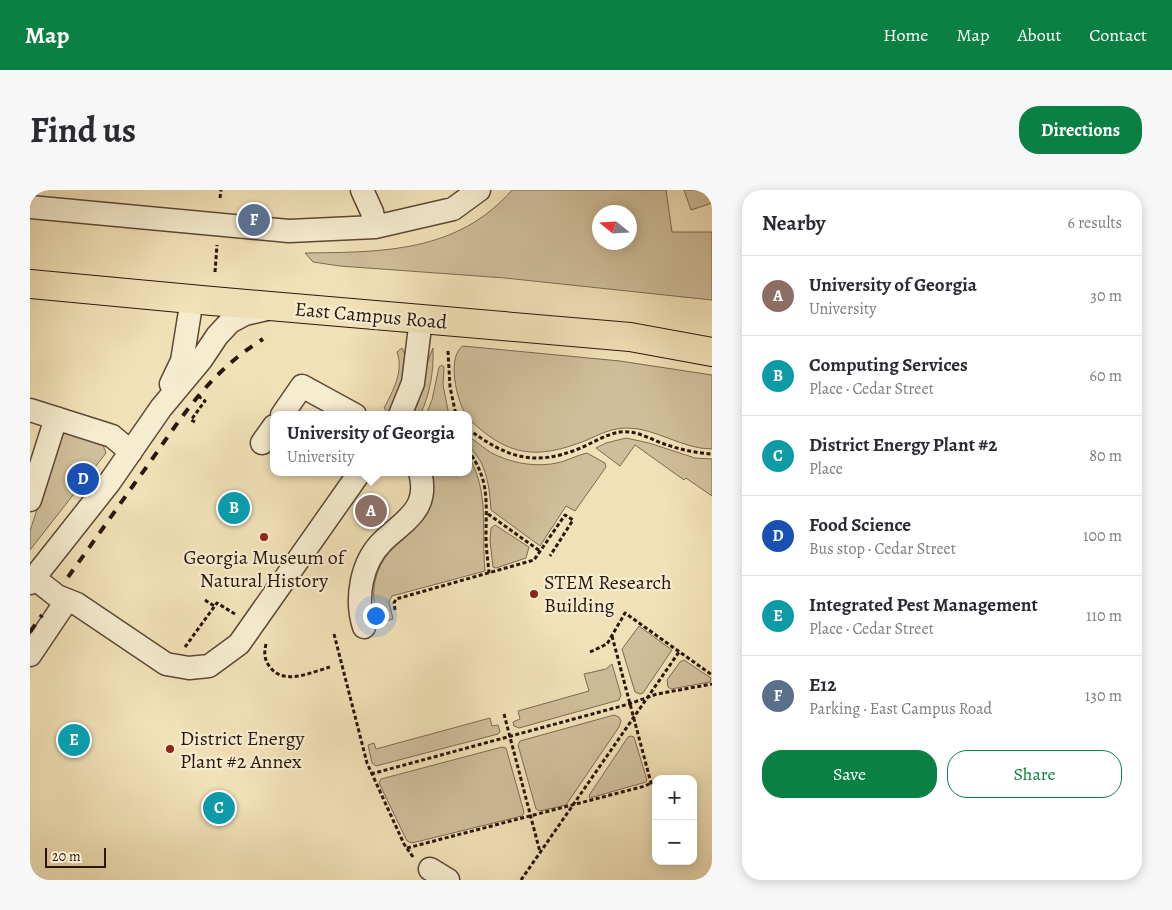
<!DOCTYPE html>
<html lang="en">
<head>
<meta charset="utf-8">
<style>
  :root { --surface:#fff; --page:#f7f7f7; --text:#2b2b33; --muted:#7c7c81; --line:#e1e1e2; --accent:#0b8043 }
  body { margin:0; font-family:Alegreya,serif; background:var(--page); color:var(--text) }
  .controls { position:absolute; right:15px; bottom:15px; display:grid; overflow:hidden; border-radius:10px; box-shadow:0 2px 12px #0003 }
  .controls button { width:45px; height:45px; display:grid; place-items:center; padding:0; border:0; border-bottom:1px solid var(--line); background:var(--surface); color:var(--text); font:25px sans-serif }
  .compass { position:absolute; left:562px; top:15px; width:45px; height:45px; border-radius:50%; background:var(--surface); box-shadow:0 2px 12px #0003; rotate:288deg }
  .scale { position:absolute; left:15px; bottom:12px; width:61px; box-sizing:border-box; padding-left:5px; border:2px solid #2b150c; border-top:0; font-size:14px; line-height:18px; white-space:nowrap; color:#2b150c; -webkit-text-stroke:4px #f6ecd0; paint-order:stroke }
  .you { position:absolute; left:345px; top:425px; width:18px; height:18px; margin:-12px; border:4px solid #fff; border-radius:50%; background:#1a73e8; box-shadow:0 0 0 8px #1a73e833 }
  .badge { display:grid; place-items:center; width:32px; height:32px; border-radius:50%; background:var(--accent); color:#fff; font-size:16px; font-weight:700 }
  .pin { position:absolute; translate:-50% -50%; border:2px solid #fff; box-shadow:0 1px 5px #0006 }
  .popup { position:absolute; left:240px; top:221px; width:202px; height:65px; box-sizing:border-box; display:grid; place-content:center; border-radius:10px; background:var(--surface); filter:drop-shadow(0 1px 4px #0005); font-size:16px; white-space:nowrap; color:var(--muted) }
  .popup b { font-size:19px; color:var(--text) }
  .popup::after { content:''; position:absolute; left:50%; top:100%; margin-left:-10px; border:10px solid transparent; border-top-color:var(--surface) }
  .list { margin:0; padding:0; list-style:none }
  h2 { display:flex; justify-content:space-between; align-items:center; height:65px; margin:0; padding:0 20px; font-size:21px }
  h2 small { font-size:16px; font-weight:400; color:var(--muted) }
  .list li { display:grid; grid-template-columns:32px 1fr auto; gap:15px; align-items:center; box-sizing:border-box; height:80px; padding:0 20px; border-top:1px solid var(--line) }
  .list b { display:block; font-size:19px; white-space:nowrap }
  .list p { margin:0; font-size:16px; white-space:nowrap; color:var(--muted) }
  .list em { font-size:16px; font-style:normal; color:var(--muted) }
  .actions { display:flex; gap:10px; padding:15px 20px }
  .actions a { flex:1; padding:11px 0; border:1px solid var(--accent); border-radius:20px; text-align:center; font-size:18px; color:var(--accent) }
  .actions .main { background:var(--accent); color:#fff }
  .map { position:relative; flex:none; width:682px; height:690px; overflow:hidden; border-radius:20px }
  header { display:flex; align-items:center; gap:30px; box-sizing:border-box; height:70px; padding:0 25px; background:var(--accent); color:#fff }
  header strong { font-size:24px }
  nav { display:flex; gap:28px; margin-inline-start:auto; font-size:18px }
  .intro { display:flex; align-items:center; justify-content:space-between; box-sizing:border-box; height:120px; padding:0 30px }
  h1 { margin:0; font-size:35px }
  .button { padding:12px 22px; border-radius:20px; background:var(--accent); color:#fff; font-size:18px; font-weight:700 }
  main { display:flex; gap:30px; padding:0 30px }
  aside { flex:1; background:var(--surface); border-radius:20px; box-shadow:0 2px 12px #0003 }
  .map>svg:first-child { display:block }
</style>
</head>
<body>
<header>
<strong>Map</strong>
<nav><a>Home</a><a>Map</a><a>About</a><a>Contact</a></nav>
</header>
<div class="intro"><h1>Find us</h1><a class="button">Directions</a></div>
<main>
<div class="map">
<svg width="682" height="690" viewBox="0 0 682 690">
  <rect width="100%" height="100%" fill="#f1e1b6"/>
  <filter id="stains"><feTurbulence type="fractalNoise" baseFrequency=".004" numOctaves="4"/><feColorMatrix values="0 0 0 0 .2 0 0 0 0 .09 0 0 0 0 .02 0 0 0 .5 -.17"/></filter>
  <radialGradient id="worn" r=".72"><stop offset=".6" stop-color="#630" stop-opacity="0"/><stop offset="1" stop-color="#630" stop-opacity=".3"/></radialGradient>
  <path fill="#cfbe99" stroke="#7d6a52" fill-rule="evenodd" d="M482,0H636L642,42H682V110L475,88L310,76L283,72L275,63C352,62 427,63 482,0ZM570,22H600V52H570Z
    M654,0H682V13L661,20Z
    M433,156L590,171L682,185V259C652,259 626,238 597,238C582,238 570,244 557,250C507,270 478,267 439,229L438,225H436C427,211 416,167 433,156Z
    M372,158C382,173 368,209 358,223L354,218C363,201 374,181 367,162Z
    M403,158C404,180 400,205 390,225H383C393,203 393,179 403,158Z
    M412,175L414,177L413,195L419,225H396L402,210L409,177Z
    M35,241L73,255L76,263L0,360V341L30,249Z
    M438,247C449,252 457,262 468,266C486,274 508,277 527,273C537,271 547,265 557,263L575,273L576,277L545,321L536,316L510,356L461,320C460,303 458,287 451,272C446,264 438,257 438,247Z
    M596,248L619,253L665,268L682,269V306L656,288L654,290L605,255L590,276L566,258L576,253Z
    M439,267C460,304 451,340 455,381L362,406L359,412L363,429L347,434C345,419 342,406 345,391C355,342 413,343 402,282H438Z
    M465,335L499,357L496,368L466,378L463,377L460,351L461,338Z
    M609,436L642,460L613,503L610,504L605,502L592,459Z
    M654,470L681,488L680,492L641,499L638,497L637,490L650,472Z
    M582,474L591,505L589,510L489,538L484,536L483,532L490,529L488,521L559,501L554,484L576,479Z
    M584,525L589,527L591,531L589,537L536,615L510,621L506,619L488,555L490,551Z
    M460,528L462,536L468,535L470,542L468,544L346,576L342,573L338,555L344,553L346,559Z
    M601,546L604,547L617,590L616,592L560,608L559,607L560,604L598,547Z
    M472,557L476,558L494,622L492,626L382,653L377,651L349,593L351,589Z"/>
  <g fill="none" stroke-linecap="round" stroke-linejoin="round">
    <g stroke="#5c4836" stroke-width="25">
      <path id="minor" d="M332,0L342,22L345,37
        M0,17L259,41L345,37L423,19L449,0
        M141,194L152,171L162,109
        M0,220L82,246L101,262
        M252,225L272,196L325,225
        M370,225L383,193L391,129
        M232,253L244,236
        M0,310L26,228
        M4,388L27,406L47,414L136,474L159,478L179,476L209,454L330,282
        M0,393L79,293L131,218L171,170L187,146L200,132L215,124L237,119
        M334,437C325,409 331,372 353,351C375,330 400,319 390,282
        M0,465L37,410
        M400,679L418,690"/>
    </g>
    <g stroke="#2b150c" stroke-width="30">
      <path id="major" d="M0,94L182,111L600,147L682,162"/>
    </g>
    <path stroke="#2b150c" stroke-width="3" stroke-dasharray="4 2.5" stroke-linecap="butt" d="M190,8L191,0
      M185,82L187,55
      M418,161L420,197L426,225
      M165,232L161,230L175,211L167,205
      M438,239C476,267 503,277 548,259C561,254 576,244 590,242C607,240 622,250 637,255C652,260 667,263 682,264
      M438,260C460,291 456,311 456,347C456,359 458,371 459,383
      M458,324L510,361
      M175,410L184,416
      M365,420L364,413L366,409L504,370L535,325L543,330L520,366
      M304,444L337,573L374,654L383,667
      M582,446L621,593L626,597
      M236,454C234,462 234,470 240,477C254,496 282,482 300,477
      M155,457L187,413L205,424
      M560,462L577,454L595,423L682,485
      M474,524L510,662
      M341,584L599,514L627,504L682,494
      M377,658L615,596L621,593
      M491,690L649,462"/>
    <use href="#minor" stroke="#f6ecd0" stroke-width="22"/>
    <use href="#major" stroke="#f1e1b6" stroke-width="28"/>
    <path stroke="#2b150c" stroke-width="4" stroke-dasharray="9 9" stroke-linecap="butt" d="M38,387C65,350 91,312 118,275C153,225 180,182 233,149
      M0,442L12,425"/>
  </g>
  <g fill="#8f2418" stroke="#f6ecd0" stroke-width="2">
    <circle cx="234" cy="347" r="5"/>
    <circle cx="504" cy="404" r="5"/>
    <circle cx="140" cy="559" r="5"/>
  </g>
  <g text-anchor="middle" stroke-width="4.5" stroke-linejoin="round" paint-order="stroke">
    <g font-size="20" fill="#2b150c" stroke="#f6ecd0">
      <text transform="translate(341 125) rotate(5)" y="7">East Campus Road</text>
    </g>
    <g font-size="20" fill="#2b150c" stroke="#f6ecd0" text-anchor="start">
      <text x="234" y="374" text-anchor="middle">Georgia Museum of<tspan x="234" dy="23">Natural History</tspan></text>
      <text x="514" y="399">STEM Research<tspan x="514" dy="23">Building</tspan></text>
      <text x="150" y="555">District Energy<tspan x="150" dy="23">Plant #2 Annex</tspan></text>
    </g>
  </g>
  <rect width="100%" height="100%" filter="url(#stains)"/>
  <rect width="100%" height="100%" fill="url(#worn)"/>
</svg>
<div class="controls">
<button>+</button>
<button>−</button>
</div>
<svg class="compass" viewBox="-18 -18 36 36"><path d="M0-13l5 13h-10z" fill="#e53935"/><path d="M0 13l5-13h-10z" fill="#7c7c81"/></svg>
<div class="scale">20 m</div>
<div class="you"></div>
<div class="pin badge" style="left:341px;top:321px;background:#8d6e63">A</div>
<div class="popup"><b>University of Georgia</b>University</div>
<div class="pin badge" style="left:204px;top:318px;background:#0f9aa8">B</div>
<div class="pin badge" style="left:189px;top:618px;background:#0f9aa8">C</div>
<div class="pin badge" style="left:53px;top:289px;background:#1a4fb4">D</div>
<div class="pin badge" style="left:44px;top:550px;background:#0f9aa8">E</div>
<div class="pin badge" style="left:224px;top:30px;background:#5c6f8a">F</div>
</div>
<aside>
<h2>Nearby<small>6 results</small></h2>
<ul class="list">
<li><span class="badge" style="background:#8d6e63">A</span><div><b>University of Georgia</b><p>University</p></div><em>30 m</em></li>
<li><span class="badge" style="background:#0f9aa8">B</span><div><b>Computing Services</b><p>Place · Cedar Street</p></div><em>60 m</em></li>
<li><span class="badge" style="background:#0f9aa8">C</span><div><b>District Energy Plant #2</b><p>Place</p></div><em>80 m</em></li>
<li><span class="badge" style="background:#1a4fb4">D</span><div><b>Food Science</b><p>Bus stop · Cedar Street</p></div><em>100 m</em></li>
<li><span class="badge" style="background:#0f9aa8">E</span><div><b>Integrated Pest Management</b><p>Place · Cedar Street</p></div><em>110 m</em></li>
<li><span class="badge" style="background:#5c6f8a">F</span><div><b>E12</b><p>Parking · East Campus Road</p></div><em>130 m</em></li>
</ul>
<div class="actions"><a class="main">Save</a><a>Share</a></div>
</aside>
</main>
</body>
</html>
